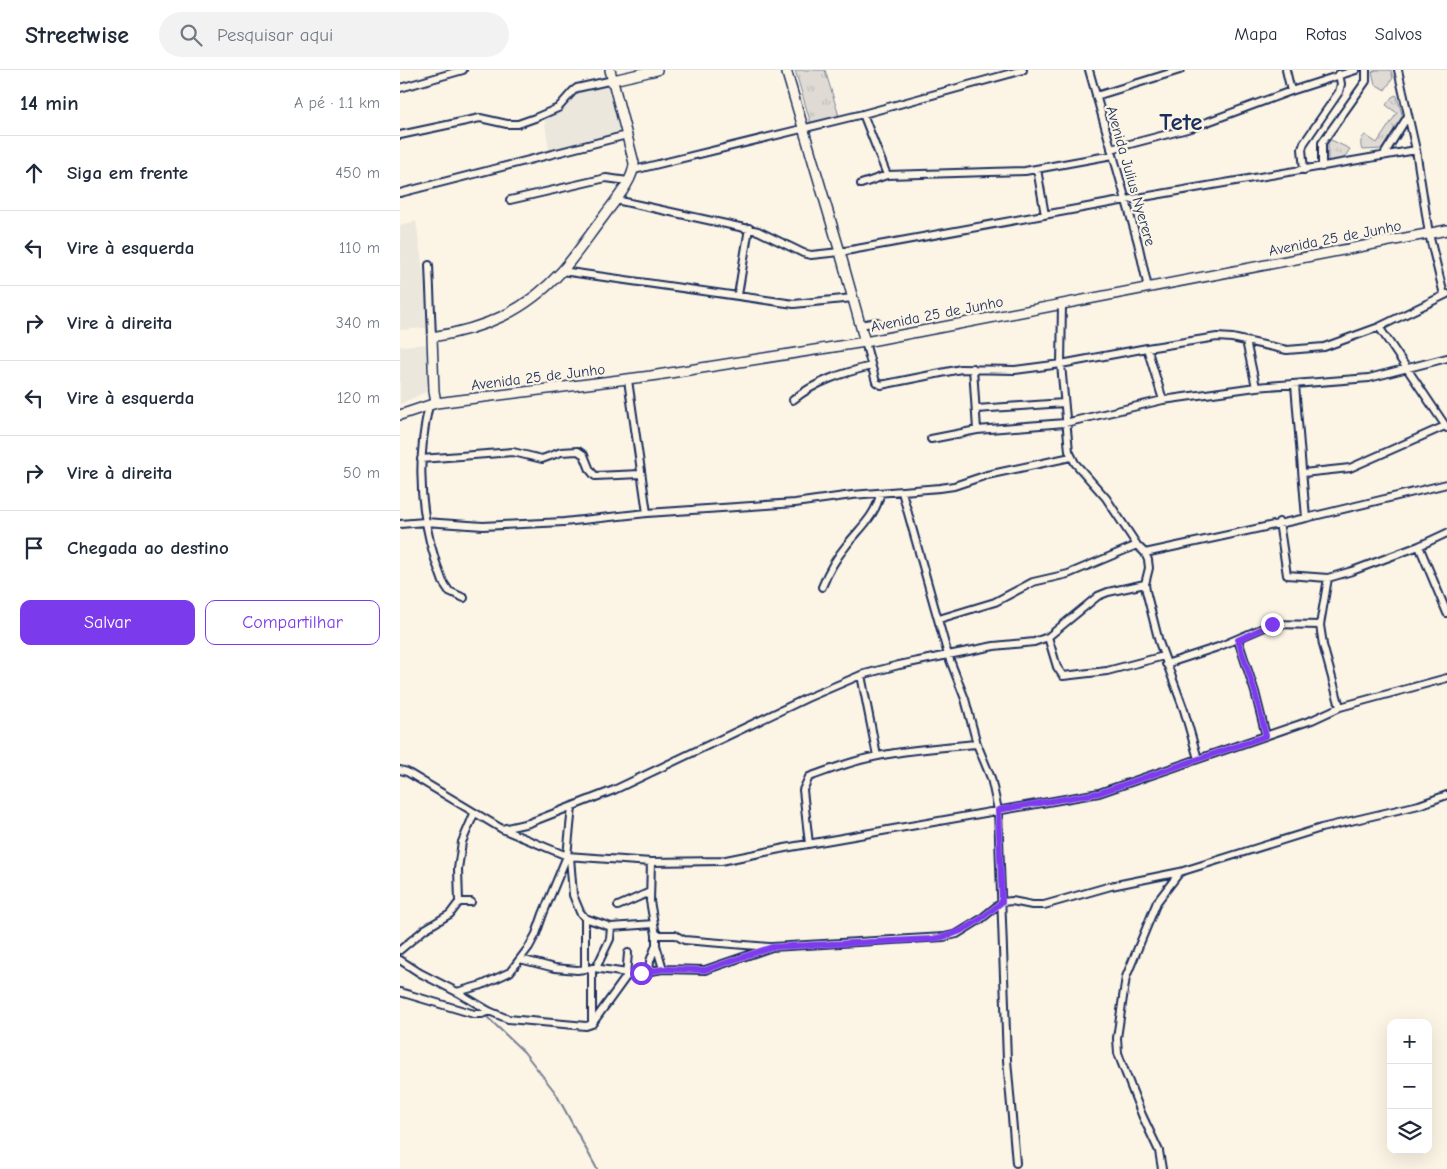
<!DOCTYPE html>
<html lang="pt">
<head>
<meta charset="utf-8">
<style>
  :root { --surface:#fff; --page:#f2f2f3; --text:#1f2937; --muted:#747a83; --line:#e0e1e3; --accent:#7c3aed }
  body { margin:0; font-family:"Comic Neue",sans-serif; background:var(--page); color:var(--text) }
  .controls { position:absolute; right:15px; bottom:15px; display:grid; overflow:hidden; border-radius:10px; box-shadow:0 5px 20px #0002 }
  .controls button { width:45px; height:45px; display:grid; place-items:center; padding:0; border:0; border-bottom:1px solid var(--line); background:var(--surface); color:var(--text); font:25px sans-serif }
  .stop { position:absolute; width:15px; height:15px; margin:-11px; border:4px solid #7c3aed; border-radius:50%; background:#fff }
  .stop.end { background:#7c3aed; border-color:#fff; box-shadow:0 1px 5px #0008 }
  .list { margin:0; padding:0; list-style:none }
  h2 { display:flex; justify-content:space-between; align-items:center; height:65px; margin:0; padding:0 20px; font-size:21px }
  h2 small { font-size:16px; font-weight:400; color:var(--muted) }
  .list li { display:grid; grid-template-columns:32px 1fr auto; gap:15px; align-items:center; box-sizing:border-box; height:75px; padding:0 20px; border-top:1px solid var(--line) }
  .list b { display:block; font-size:19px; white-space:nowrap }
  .list em { font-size:16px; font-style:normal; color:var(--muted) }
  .actions { display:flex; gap:10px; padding:15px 20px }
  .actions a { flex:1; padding:11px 0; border:1px solid var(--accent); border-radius:10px; text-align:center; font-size:18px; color:var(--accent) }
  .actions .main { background:var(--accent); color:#fff }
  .icon { flex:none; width:28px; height:28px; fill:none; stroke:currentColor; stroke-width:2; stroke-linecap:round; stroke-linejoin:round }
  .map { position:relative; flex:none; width:1047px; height:1099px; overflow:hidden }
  header { display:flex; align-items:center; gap:30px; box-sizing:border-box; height:70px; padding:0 25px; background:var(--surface); border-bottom:1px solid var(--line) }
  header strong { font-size:24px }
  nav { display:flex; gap:28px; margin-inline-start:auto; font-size:18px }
  .search { width:350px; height:45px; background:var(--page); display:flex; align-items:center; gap:12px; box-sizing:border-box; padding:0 18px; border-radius:28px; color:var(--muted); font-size:19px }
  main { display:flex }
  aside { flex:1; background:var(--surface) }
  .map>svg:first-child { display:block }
</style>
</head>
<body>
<header>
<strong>Streetwise</strong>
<div class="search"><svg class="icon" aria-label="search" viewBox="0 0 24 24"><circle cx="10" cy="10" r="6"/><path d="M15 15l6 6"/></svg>Pesquisar aqui</div>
<nav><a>Mapa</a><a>Rotas</a><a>Salvos</a></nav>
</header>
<main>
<aside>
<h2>14 min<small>A pé · 1.1 km</small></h2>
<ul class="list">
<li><svg class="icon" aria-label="ahead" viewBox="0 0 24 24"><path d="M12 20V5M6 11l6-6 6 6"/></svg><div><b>Siga em frente</b></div><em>450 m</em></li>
<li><svg class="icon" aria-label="left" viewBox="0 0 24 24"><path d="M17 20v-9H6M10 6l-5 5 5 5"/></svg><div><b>Vire à esquerda</b></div><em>110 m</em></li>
<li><svg class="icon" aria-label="right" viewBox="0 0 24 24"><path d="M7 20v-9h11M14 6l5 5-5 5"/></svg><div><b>Vire à direita</b></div><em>340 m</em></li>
<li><svg class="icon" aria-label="left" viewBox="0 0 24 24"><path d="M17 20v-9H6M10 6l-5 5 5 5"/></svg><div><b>Vire à esquerda</b></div><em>120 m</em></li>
<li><svg class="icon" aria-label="right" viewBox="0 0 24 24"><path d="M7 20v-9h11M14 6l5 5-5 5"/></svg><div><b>Vire à direita</b></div><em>50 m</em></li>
<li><svg class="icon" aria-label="arrive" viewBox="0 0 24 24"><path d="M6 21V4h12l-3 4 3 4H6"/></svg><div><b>Chegada ao destino</b></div></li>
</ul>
<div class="actions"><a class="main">Salvar</a><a>Compartilhar</a></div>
</aside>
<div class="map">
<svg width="1047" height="1099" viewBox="0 0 1047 1099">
  <defs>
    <pattern id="grass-tufts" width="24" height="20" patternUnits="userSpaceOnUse" patternTransform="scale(1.25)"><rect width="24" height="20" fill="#dfdbd4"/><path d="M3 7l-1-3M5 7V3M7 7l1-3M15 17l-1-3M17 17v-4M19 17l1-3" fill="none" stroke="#bfbcb8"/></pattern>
  </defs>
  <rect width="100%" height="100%" fill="#fcf5e5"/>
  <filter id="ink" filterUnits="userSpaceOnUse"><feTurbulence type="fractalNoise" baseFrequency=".02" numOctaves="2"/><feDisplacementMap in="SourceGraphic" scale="10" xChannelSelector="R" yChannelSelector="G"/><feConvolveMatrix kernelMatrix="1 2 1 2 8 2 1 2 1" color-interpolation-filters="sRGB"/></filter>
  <g filter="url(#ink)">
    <path fill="#ece7dc" d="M212,15L222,62L149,80L144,47L161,40L169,29L177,23Z
      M16,151L26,221L25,223L26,258L0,260V155Z
      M28,274L30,320L0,334V276Z"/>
    <path fill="url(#grass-tufts)" stroke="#7d8599" d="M395,0H425L439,46L411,54Z
      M976,0H991L993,8L985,20L975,14L972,2Z
      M996,25L997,26L1003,48L982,79L962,80C960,74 960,69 965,65L977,73L997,43L986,35L992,27Z
      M931,70L950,79L942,91L928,92V72Z"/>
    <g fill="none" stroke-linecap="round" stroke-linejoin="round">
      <path stroke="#767f94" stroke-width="2" d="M86,946L124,982L155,1022L197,1099"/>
      <g stroke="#1b2f5e" stroke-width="10">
        <path id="street" d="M689,0L738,173L748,218
          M886,0L891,21
          M998,0L1016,80L1029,164L1044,225
          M0,18L63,0
          M696,26L780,0
          M463,44L487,105
          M0,65L80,48L107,54H118L135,48L158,38L173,21L177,18L213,10
          M711,79L791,58L891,21L956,0
          M983,86L1008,46
          M922,97V73L966,11V0
          M637,99L645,145
          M234,100L463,44L623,0
          M904,100L902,79L904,73L939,22L941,14L939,4
          M461,114L487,105L625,101L713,85
          M0,123L227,65
          M110,130L206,108L228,111
          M216,130L358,161L403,183L411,185L440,182L726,130L1016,80
          M29,195L32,267
          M162,201L394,234L453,228
          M338,225L349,158
          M662,235L661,294L669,381L675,393L706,428L737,475L745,483L748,490L749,498L745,514L746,521L759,572L784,640L798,689
          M460,255L477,252
          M979,257L1047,358
          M846,271L856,317
          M465,272L476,312L481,315L561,299L615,300L661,294L747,278L817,267L832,268L887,280L924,277L979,257L1047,224
          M747,278L763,330
          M573,298L577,360
          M228,310L247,443
          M895,315L906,448
          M393,330C416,311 443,303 471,296
          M29,335C15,396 20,454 43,512L49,521L64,528
          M576,339L664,333
          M531,369L577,360L665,353L763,330L856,317L969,308L1047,288
          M21,389L113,382L142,389L161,382L178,381L184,385L190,400L195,406L241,404
          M903,403L950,398L1045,356
          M502,422L548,585L565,629L577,674L591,708L598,740L607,990L616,1093
          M879,452L887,505L928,508L952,501L1019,476L1047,463
          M0,454L25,452L83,456L164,452L247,443L395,433L452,425L540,418L554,416L587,405L671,387
          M1019,476L1047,543
          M745,483L906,448L1047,414
          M928,508L920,555L923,575L940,637
          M422,517C428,502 436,488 446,476C459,459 476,446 480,424
          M539,549L595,532L633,512L668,504L737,475
          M648,567L657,597L663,606L707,601L764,586
          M838,570L855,622L866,666
          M766,594L818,577L872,554L920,555
          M461,605L477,686
          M0,700L7,702L102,759L167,786L251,792L321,791L385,778L699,723L912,650L940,637L1047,608
          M102,759L129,753L214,720L407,628L461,605L499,595L548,585L594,576L634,572L648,567L698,526L708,522L745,514
          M409,774L403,720L409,707C432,699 454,690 478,686C511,679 544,677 577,674
          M170,787L173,825L180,842L185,848L211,857L254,854
          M251,792L250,831L256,865V875L263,899
          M59,832H71
          M218,836L250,822
          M256,865H275L284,870L369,877
          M0,880L25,859L50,844L59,832L58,799L62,772L74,744
          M120,889L155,898L177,900L194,898L227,903
          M0,890L20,903L57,922L89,941L108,949L186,956L192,954L226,907L234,904L263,899L305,900L372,877L544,867L557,864L581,849L602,832L612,831L632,835H644L711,816L780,802L921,758L1019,735L1047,725
          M185,898V848
          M192,898V954
          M196,898L210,869L211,857
          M249,902L250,891L256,875
          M226,906L228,883
          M0,922L74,944H82L89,941
          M57,922L82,915L110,902L129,877L136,864L143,844L167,786L172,737
          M762,1099L759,1081L742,1045L722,994L718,983L717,968L726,907L757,832L780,802"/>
      </g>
      <g stroke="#1b2f5e" stroke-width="12">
        <path id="secondary" d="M386,0L440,182L465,272
          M213,10L257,0
          M36,333L34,321L32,267C84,259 126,241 162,201C177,184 190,164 204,146C214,132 234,110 234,93L210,0
          M0,345L36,333L251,306L465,272L1047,160"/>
      </g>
      <use href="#street" stroke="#fcf5e5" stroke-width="6"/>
      <use href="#secondary" stroke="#fcf5e5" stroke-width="9"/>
    </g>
  </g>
  <g fill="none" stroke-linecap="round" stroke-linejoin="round" filter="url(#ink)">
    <path stroke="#7c3aed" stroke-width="6" d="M241,903L264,899L305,900L372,877L532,869C562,865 579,851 602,832L598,740L699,723L866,666L855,622L838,570L872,554"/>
  </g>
  <g text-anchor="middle" stroke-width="4.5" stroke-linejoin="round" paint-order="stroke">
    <g font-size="15" fill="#1b2f5e" stroke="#fcf5e5">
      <text transform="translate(731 106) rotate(74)" y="5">Avenida Julius Nyerere</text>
      <text transform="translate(935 168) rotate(-11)" y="5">Avenida 25 de Junho</text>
      <text transform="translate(537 244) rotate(-11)" y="5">Avenida 25 de Junho</text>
      <text transform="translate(138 307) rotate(-7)" y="5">Avenida 25 de Junho</text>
    </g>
    <g font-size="25" font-weight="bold" fill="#1b2f5e" stroke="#fcf5e5">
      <text x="781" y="60">Tete</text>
    </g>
  </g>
</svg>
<div class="controls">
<button>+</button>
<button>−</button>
<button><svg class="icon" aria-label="layers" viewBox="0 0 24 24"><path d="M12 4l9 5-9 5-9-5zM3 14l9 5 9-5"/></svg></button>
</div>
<div class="stop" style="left:241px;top:903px"></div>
<div class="stop end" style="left:872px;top:554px"></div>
</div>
</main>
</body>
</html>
